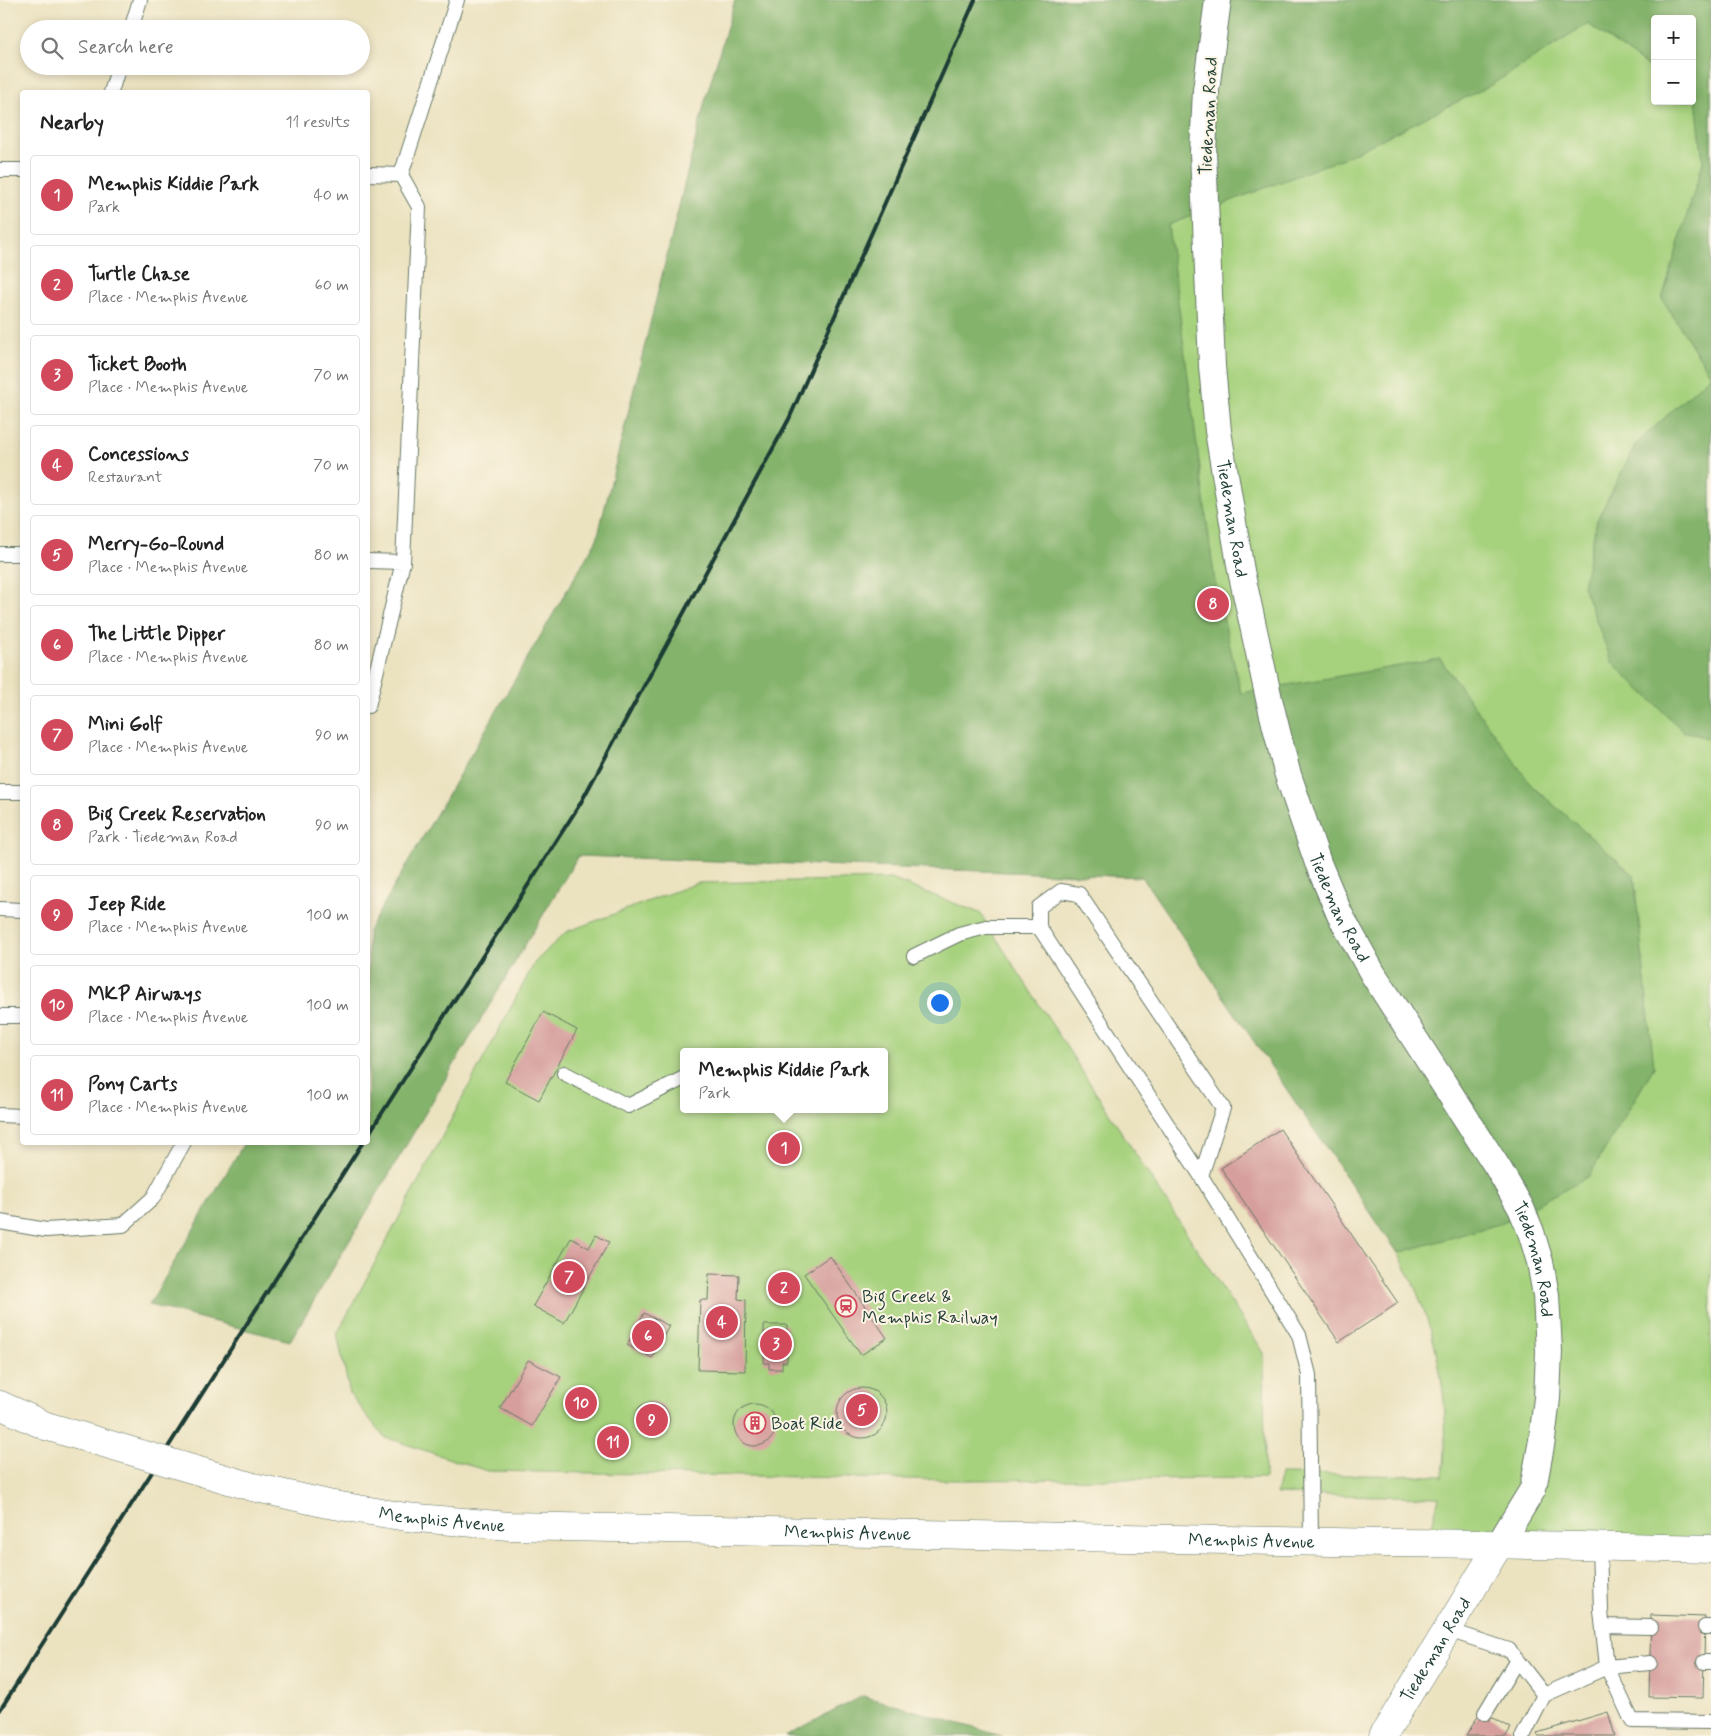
<!DOCTYPE html>
<html lang="en">
<head>
<meta charset="utf-8">
<style>
  :root { --surface:#fff; --page:#f6f6f6; --text:#222; --muted:#767676; --line:#e0e0e0; --accent:#d1495b }
  body { margin:0; font-family:Mynerve,sans-serif; background:var(--page); color:var(--text) }
  .controls { position:absolute; right:15px; top:15px; display:grid; overflow:hidden; border-radius:5px; box-shadow:0 2px 8px #0003 }
  .controls button { width:45px; height:45px; display:grid; place-items:center; padding:0; border:0; border-bottom:1px solid var(--line); background:var(--surface); color:var(--text); font:25px sans-serif }
  .you { position:absolute; left:939px; top:1002px; width:18px; height:18px; margin:-12px; border:4px solid #fff; border-radius:50%; background:#1a73e8; box-shadow:0 0 0 8px #1a73e833 }
  .badge { display:grid; place-items:center; width:32px; height:32px; border-radius:50%; background:var(--accent); color:#fff; font-size:16px; font-weight:700 }
  .pin { position:absolute; translate:-50% -50%; border:2px solid #fff; box-shadow:0 1px 5px #0006 }
  .popup { position:absolute; left:680px; top:1048px; width:208px; height:65px; box-sizing:border-box; display:grid; place-content:center; border-radius:5px; background:var(--surface); filter:drop-shadow(0 1px 4px #0005); font-size:16px; white-space:nowrap; color:var(--muted) }
  .popup b { font-size:19px; color:var(--text) }
  .popup::after { content:''; position:absolute; left:50%; top:100%; margin-left:-10px; border:10px solid transparent; border-top-color:var(--surface) }
  .list { margin:0; padding:0; list-style:none }
  h2 { display:flex; justify-content:space-between; align-items:center; height:65px; margin:0; padding:0 20px; font-size:21px }
  h2 small { font-size:16px; font-weight:400; color:var(--muted) }
  .list li { display:grid; grid-template-columns:32px 1fr auto; gap:15px; align-items:center; box-sizing:border-box; height:80px; margin:0 10px 10px; padding:0 10px; border:1px solid var(--line); border-radius:5px }
  .list b { display:block; font-size:19px; white-space:nowrap }
  .list p { margin:0; font-size:16px; white-space:nowrap; color:var(--muted) }
  .list em { font-size:16px; font-style:normal; color:var(--muted) }
  .icon { flex:none; width:28px; height:28px; fill:none; stroke:currentColor; stroke-width:2; stroke-linecap:round; stroke-linejoin:round }
  .map { position:relative; flex:none; width:1711px; height:1736px; overflow:hidden }
  .search { position:absolute; background:var(--surface); box-shadow:0 2px 8px #0003; left:20px; top:20px; width:350px; height:55px; display:flex; align-items:center; gap:12px; box-sizing:border-box; padding:0 18px; border-radius:28px; color:var(--muted); font-size:19px }
  .panel { position:absolute; background:var(--surface); box-shadow:0 2px 8px #0003; left:20px; top:90px; width:350px; height:1055px; border-radius:5px }
  .map>svg:first-child { display:block }
</style>
</head>
<body>
<div class="map">
<svg width="1711" height="1736" viewBox="0 0 1711 1736">
  <rect width="100%" height="100%" fill="#fcf5e5"/>
  <filter id="ink" filterUnits="userSpaceOnUse"><feTurbulence type="fractalNoise" baseFrequency=".02" numOctaves="2"/><feDisplacementMap in="SourceGraphic" scale="10" xChannelSelector="R" yChannelSelector="G"/><feConvolveMatrix kernelMatrix="1 2 1 2 8 2 1 2 1" color-interpolation-filters="sRGB"/></filter>
  <filter id="wash" filterUnits="userSpaceOnUse"><feTurbulence type="fractalNoise" baseFrequency=".0096" numOctaves="4" result="noise"/><feDisplacementMap in="SourceGraphic" scale="20" xChannelSelector="R" yChannelSelector="G"/><feGaussianBlur stdDeviation="1.12" result="paint"/><feColorMatrix in="noise" values="0 0 0 0 0 0 0 0 0 0 0 0 0 0 0 0 0 1.4 0 .05"/><feComposite in="paint" operator="in"/></filter>
  <g filter="url(#wash)">
    <rect width="100%" height="100%" fill="#ebe2c0"/>
    <path fill="#a6d17d" stroke="#628758" fill-rule="evenodd" d="M1037,0H1711V1549L1427,1545L1439,1497L1276,1494L1281,1474L1443,1476C1452,1398 1436,1322 1398,1253L1143,877L577,855ZM1655,19H1692V101H1655Z
      M891,879L980,913L1264,1353L1265,1478L958,1480L487,1471L384,1437L350,1394L337,1334L535,962L566,932L697,883ZM684,1052H884V1109H684Z"/>
    <path fill="#84b36c" stroke="#527850" d="M735,0H1711V375L1662,299L1703,162L1696,100L1692,97V19H1655V71L1588,24L1491,85L1346,157L1168,225L1215,583L1241,693L1440,659L1532,786L1634,875L1654,1067L1589,1176L1499,1224L1398,1253L1142,877L578,856L290,1341L149,1305L244,1143L368,1142V931L597,539L705,101Z
      M1711,375V739L1683,731L1612,662L1583,586L1597,520L1636,444Z
      M863,1696L1002,1736H785Z"/>
    <g id="blocks">
      <path fill="#d69f9d" d="M543,1012L577,1030L539,1100L505,1082Z
        M1280,1129L1398,1303L1339,1342L1221,1168Z
        M596,1235L609,1242L564,1323L533,1306L571,1238L589,1248Z
        M830,1256L887,1338L861,1355L804,1274Z
        M709,1274L739,1275L738,1299L746,1300L745,1371L698,1370L700,1300H708Z
        M644,1313L669,1326L652,1358L627,1345Z
        M764,1325H787V1362H782V1369H769V1363H764Z
        M528,1360L561,1377L532,1426L500,1408Z
        M837 1413a25 25 0 1 1 50 0a25 25 0 1 1-50 0Z
        M635 1419a17 17 0 1 1 34 0a17 17 0 1 1-34 0Z
        M734 1425a21 21 0 1 1 42 0a21 21 0 1 1-42 0Z
        M1651,1615L1705,1617L1703,1698L1649,1697Z
        M1481,1711L1511,1728L1506,1736H1466Z
        M1608,1712L1615,1736H1538L1537,1733Z"/>
    </g>
  </g>
  <g filter="url(#ink)">
    <use href="#blocks" fill-opacity="0" stroke="#667765" stroke-width="1"/>
    <g fill="none" stroke-linecap="round" stroke-linejoin="round">
      <g stroke="#667765" stroke-width="16">
        <path id="service" d="M131,29L140,0
          M111,92L119,66
          M0,170H22
          M368,174L401,175L419,207L403,562L368,561
          M401,175L457,0
          M0,554H22
          M368,706L403,562
          M0,792H22
          M0,909L22,910
          M914,956L959,934L986,927H1039
          M0,1016H22
          M564,1073L628,1106L684,1078
          M0,1115L22,1116
          M1201,1176L1223,1108L1079,894L1061,891L1039,907V927L1201,1176L1299,1335L1309,1375L1311,1541
          M0,1222L46,1230L123,1225L153,1198L184,1142
          M1599,1547L1601,1611L1607,1667L1632,1721L1711,1722
          M1603,1626L1651,1627
          M1705,1627H1711
          M1448,1630L1509,1650L1544,1695
          M1704,1662H1711
          M1485,1713L1517,1660
          M1523,1736L1544,1695L1607,1667L1650,1663"/>
      </g>
      <g stroke="#667765" stroke-width="28">
        <g id="minor">
          <path id="s1" d="M1218,0L1206,90L1203,152L1212,366L1218,431L1241,571L1269,699L1287,772L1318,863L1340,915L1373,974L1498,1168L1521,1208L1531,1232L1540,1262L1546,1295L1549,1351L1547,1398L1542,1440L1533,1489L1500,1543"/>
        </g>
      </g>
      <g stroke="#667765" stroke-width="29">
        <g id="secondary">
          <path d="M0,1405L46,1426"/>
          <path id="s2" d="M253,1487L328,1504L406,1517L509,1526L1386,1543C1494,1543 1602,1547 1711,1549"/>
          <path id="s3" d="M1383,1736L1500,1543"/>
        </g>
      </g>
      <use href="#service" stroke="#fff" stroke-width="14"/>
      <use href="#minor" stroke="#fff" stroke-width="26"/>
      <use href="#secondary" stroke="#fff" stroke-width="28"/>
      <path stroke="#1f3d34" stroke-width="4" d="M368,1135L580,804L789,419L975,0
        M0,1710L363,1142"/>
      <g stroke="#667765" stroke-width="29" stroke-linecap="butt">
        <path id="secondary-bridge" d="M46,1426L253,1487"/>
      </g>
      <use href="#secondary-bridge" stroke="#fff" stroke-width="28"/>
    </g>
  </g>
  <defs>
    <g id="station-ring" transform="scale(1.125)"><circle r="9.5" fill="#fcf5e5" stroke="#d1495b" stroke-width="1.5"/><path d="M-3-6H3Q5-6 5-4V2Q5 4 3 4L4.5 6H3L1.5 4h-3L-3 6H-4.5L-3 4Q-5 4-5 2V-4Q-5-6-3-6ZM-3.5-4v3h7v-3ZM-3.5 1v1.5H-2V1ZM2 1v1.5H3.5V1Z" fill="#d1495b"/></g>
    <g id="building-ring" transform="scale(1.125)"><circle r="9.5" fill="#fcf5e5" stroke="#d1495b" stroke-width="1.5"/><path d="M-4-6H4V6H1V3H-1V6H-4ZM-2.5-4.3h1.7v1.8h-1.7ZM.8-4.3h1.7v1.8H.8ZM-2.5-1h1.7V.8h-1.7ZM.8-1h1.7V.8H.8Z" fill="#d1495b"/></g>
  </defs>
  <g fill-rule="evenodd">
    <use href="#station-ring" x="846" y="1306"/>
    <use href="#building-ring" x="755" y="1423"/>
  </g>
  <g text-anchor="middle" stroke-width="4" stroke-linejoin="round" paint-order="stroke">
    <g font-size="18" fill="#1f3d34" stroke="#fcf5e5">
      <text transform="translate(1208 116) rotate(-87)" y="6">Tiedeman Road</text>
      <text dy="6" stroke="none"><textPath href="#s1" startOffset="521">Tiedeman Road</textPath></text>
      <text dy="6" stroke="none"><textPath href="#s1" startOffset="926">Tiedeman Road</textPath></text>
      <text dy="6" stroke="none"><textPath href="#s1" startOffset="1331">Tiedeman Road</textPath></text>
      <text dy="6" stroke="none"><textPath href="#s2" startOffset="192">Memphis Avenue</textPath></text>
      <text dy="6" stroke="none"><textPath href="#s2" startOffset="598">Memphis Avenue</textPath></text>
      <text dy="6" stroke="none"><textPath href="#s2" startOffset="1002">Memphis Avenue</textPath></text>
      <text dy="6" stroke="none"><textPath href="#s3" startOffset="101">Tiedeman Road</textPath></text>
    </g>
    <g font-size="18" fill="#1f3d34" stroke="#fcf5e5" text-anchor="start">
      <text x="862" y="1302">Big Creek &amp;<tspan x="862" dy="21">Memphis Railway</tspan></text>
      <text x="771" y="1429">Boat Ride</text>
    </g>
  </g>
</svg>
<div class="controls">
<button>+</button>
<button>−</button>
</div>
<div class="you"></div>
<div class="pin badge" style="left:784px;top:1148px">1</div>
<div class="popup"><b>Memphis Kiddie Park</b>Park</div>
<div class="pin badge" style="left:784px;top:1288px">2</div>
<div class="pin badge" style="left:776px;top:1344px">3</div>
<div class="pin badge" style="left:722px;top:1322px">4</div>
<div class="pin badge" style="left:862px;top:1410px">5</div>
<div class="pin badge" style="left:648px;top:1336px">6</div>
<div class="pin badge" style="left:569px;top:1277px">7</div>
<div class="pin badge" style="left:1213px;top:604px">8</div>
<div class="pin badge" style="left:652px;top:1420px">9</div>
<div class="pin badge" style="left:581px;top:1403px">10</div>
<div class="pin badge" style="left:613px;top:1442px">11</div>
<div class="search"><svg class="icon" aria-label="search" viewBox="0 0 24 24"><circle cx="10" cy="10" r="6"/><path d="M15 15l6 6"/></svg>Search here</div>
<section class="panel">
<h2>Nearby<small>11 results</small></h2>
<ul class="list">
<li><span class="badge">1</span><div><b>Memphis Kiddie Park</b><p>Park</p></div><em>40 m</em></li>
<li><span class="badge">2</span><div><b>Turtle Chase</b><p>Place · Memphis Avenue</p></div><em>60 m</em></li>
<li><span class="badge">3</span><div><b>Ticket Booth</b><p>Place · Memphis Avenue</p></div><em>70 m</em></li>
<li><span class="badge">4</span><div><b>Concessions</b><p>Restaurant</p></div><em>70 m</em></li>
<li><span class="badge">5</span><div><b>Merry-Go-Round</b><p>Place · Memphis Avenue</p></div><em>80 m</em></li>
<li><span class="badge">6</span><div><b>The Little Dipper</b><p>Place · Memphis Avenue</p></div><em>80 m</em></li>
<li><span class="badge">7</span><div><b>Mini Golf</b><p>Place · Memphis Avenue</p></div><em>90 m</em></li>
<li><span class="badge">8</span><div><b>Big Creek Reservation</b><p>Park · Tiedeman Road</p></div><em>90 m</em></li>
<li><span class="badge">9</span><div><b>Jeep Ride</b><p>Place · Memphis Avenue</p></div><em>100 m</em></li>
<li><span class="badge">10</span><div><b>MKP Airways</b><p>Place · Memphis Avenue</p></div><em>100 m</em></li>
<li><span class="badge">11</span><div><b>Pony Carts</b><p>Place · Memphis Avenue</p></div><em>100 m</em></li>
</ul>
</section>
</div>
</body>
</html>
